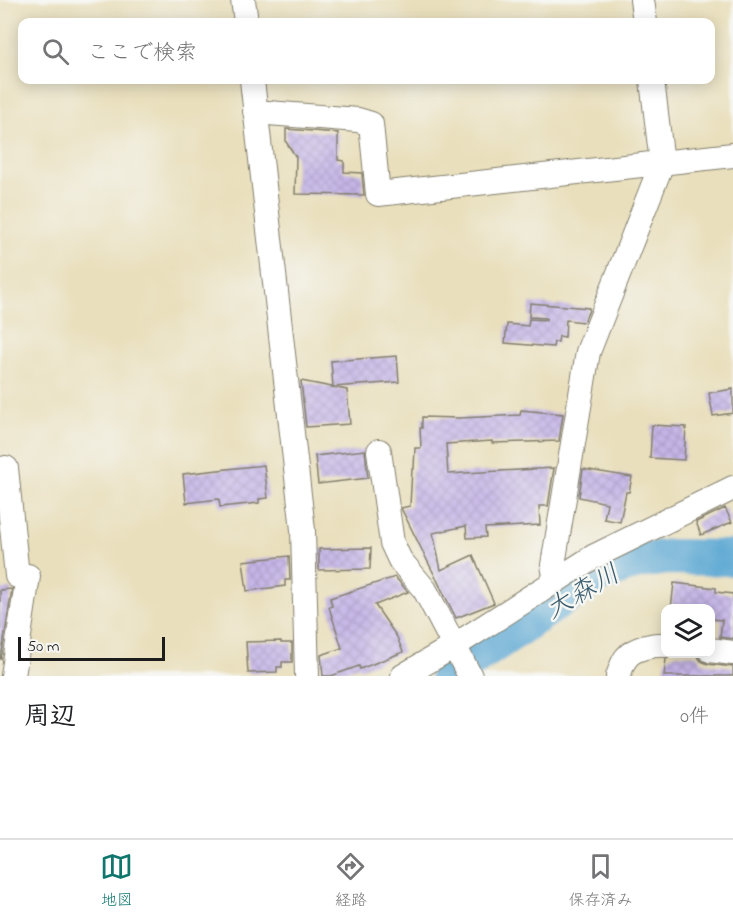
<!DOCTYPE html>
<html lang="ja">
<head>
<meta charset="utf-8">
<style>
  :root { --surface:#fff; --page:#f2f2f2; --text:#202124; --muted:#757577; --line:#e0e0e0; --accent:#0f766e }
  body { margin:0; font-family:"Indie Flower","Klee One",sans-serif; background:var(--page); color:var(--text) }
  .controls { position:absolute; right:18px; bottom:18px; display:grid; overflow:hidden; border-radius:12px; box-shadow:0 3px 15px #0003 }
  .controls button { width:54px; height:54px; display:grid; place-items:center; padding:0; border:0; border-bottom:2px solid var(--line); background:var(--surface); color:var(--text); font:30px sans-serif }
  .scale { position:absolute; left:18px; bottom:15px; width:147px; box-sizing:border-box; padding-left:6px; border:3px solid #1c1c1c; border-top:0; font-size:16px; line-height:21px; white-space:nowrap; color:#1c1c1c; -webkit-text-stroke:4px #f6f6f2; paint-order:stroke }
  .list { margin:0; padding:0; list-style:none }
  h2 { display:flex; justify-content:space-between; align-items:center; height:78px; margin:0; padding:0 24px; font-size:26px }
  h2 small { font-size:20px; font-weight:400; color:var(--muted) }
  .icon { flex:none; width:33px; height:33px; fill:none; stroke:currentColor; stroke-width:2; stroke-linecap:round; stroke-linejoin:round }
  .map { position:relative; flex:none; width:733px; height:676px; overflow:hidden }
  .search { position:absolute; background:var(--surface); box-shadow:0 3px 15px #0003; left:18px; right:18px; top:18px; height:66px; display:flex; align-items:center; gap:15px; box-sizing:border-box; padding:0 21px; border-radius:12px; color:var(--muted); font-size:22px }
  .sheet { height:162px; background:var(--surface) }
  nav { display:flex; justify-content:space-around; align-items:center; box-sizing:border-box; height:84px; border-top:2px solid var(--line); background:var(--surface); font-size:16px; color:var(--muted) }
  nav a { display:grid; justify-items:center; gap:3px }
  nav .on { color:var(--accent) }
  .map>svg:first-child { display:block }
</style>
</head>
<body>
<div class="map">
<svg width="733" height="676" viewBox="0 0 733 676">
  <defs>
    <pattern id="building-cross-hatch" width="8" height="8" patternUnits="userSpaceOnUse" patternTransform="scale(1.5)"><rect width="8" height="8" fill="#c5b5e7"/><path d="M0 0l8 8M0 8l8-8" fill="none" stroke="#a99bc6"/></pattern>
  </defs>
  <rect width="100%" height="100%" fill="#f6f6f2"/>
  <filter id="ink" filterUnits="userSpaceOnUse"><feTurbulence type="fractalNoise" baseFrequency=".0167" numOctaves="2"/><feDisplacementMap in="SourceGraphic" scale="12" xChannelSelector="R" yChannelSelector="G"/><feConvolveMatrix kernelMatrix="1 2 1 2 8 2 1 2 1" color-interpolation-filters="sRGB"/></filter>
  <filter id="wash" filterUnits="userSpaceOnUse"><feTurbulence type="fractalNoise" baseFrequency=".008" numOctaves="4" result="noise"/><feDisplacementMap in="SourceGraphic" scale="24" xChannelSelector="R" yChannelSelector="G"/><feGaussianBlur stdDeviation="1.35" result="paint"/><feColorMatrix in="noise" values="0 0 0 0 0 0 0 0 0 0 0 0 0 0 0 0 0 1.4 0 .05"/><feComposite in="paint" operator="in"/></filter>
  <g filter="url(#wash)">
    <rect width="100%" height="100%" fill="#e9dfbc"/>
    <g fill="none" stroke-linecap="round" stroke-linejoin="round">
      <path stroke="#58a6d2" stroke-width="36" d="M448,676L596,576L637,561L669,557L733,558"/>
    </g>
    <g id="blocks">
      <path fill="url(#building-cross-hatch)" d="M286,129L338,133V160L344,161V172L362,173L364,195L295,194L296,157L286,142Z
        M530,303L589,308V310L584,322L566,320L565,337L559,336L558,342H554L553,347L505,343L507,324L528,326L529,319L546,320V318L529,317Z
        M397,356L399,382L333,387L331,361Z
        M301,381L347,390L350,424L306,427Z
        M733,389V413L713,416L709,393Z
        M521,410L563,414L559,441L492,443V441L446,444L448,474L554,468L548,506H539L540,525L485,528L486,537L467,538L466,526L433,533L441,570L473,555L494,603L456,618L401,508L410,506L412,469H414L415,448H421L420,428H422V417L459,418L520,415Z
        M652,425L686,427L684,460L650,458Z
        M365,450L368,478L318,484L315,456Z
        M264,465L268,498L259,499V503L220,507L219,499L186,503L183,474Z
        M583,469L632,477L629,492H626L620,522L604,519L607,503L579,497Z
        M725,508L732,522L701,535L696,522Z
        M371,548L370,569L319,570V549Z
        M289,556L290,580H285V586L247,591L243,561Z
        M395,577L408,592L375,605L397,637L403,652L360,669L359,666L331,676H323L321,655L342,648L329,607L332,606L330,598Z
        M674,583L716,588V592L733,594V639L720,637L722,620L711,619V609H671Z
        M12,589L1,659H0V590Z
        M281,641V643H292V662H282V667H277V672L248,673L246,642Z
        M676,654L697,655L701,661L708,664L733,667V676H664L666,659Z"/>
    </g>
  </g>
  <g filter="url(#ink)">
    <use href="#blocks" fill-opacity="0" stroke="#827e6c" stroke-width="1.5"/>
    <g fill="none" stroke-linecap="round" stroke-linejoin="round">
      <g stroke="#827e6c" stroke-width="26">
        <path id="street" d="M243,0L246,22
          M642,0L645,22
          M252,80L303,530L307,676
          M255,112L358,120L371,124L378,194L733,155
          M379,451L392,543L400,560L425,590L470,676
          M6,468L17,576
          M556,581L553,565L588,352L662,163L652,80
          M710,650L733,653
          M13,676L28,576
          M403,676L454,646L593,557L733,488
          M618,676C621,670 622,662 627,657C634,648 654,644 666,645"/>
      </g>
      <use href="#street" stroke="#fff" stroke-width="24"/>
    </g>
  </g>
  <g text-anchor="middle" stroke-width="5" stroke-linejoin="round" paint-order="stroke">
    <g font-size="27" font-style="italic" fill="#375a6e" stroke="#f6f6f2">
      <text transform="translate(582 591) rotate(-30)" y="9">大森川</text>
    </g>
  </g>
</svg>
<div class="controls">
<button><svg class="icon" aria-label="layers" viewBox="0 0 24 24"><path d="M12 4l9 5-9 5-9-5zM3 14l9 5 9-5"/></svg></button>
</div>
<div class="scale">50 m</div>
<div class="search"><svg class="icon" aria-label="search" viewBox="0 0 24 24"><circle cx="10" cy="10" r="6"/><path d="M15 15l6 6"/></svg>ここで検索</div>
</div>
<section class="sheet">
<h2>周辺<small>0件</small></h2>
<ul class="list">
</ul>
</section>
<nav>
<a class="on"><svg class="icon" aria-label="map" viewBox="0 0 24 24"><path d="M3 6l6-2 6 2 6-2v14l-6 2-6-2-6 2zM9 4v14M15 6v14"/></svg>地図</a>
<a><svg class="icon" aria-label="directions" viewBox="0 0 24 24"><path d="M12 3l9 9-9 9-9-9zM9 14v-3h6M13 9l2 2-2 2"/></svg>経路</a>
<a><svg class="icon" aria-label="saved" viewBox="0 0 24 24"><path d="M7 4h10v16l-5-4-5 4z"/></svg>保存済み</a>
</nav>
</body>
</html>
